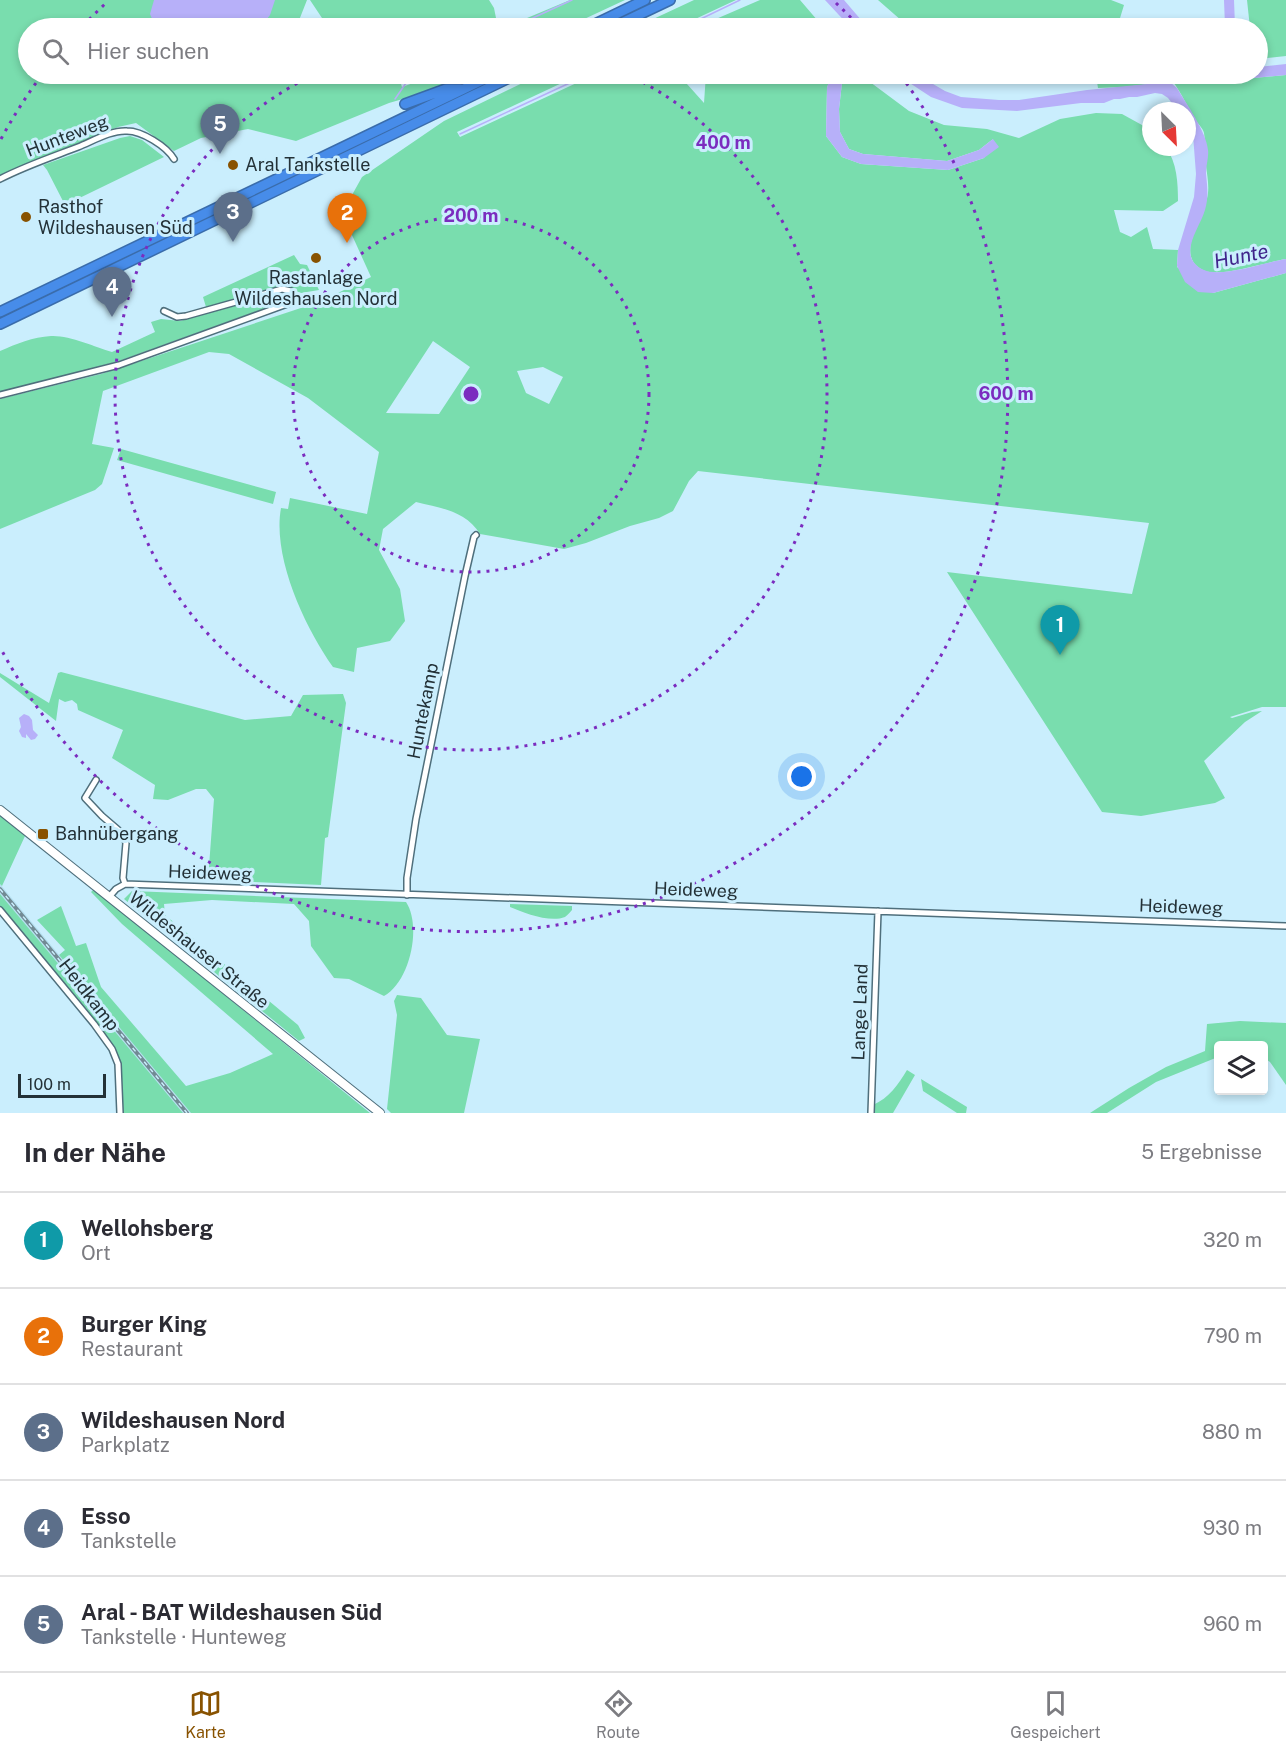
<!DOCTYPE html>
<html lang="de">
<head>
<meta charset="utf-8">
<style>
  :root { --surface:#fff; --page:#f2f2f3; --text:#2b2b33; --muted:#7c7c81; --line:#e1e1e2; --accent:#885200 }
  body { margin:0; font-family:"Public Sans",sans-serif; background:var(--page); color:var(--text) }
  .controls { position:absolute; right:18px; bottom:18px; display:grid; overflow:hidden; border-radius:6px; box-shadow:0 3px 9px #0003 }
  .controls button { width:54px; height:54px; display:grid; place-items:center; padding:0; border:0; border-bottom:2px solid var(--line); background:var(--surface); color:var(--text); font:30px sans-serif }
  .compass { position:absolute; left:1142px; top:102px; width:54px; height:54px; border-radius:50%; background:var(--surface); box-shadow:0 3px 9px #0003; rotate:156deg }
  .scale { position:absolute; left:18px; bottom:15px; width:88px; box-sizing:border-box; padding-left:6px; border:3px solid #233137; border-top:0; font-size:16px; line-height:21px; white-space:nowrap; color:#233137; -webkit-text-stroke:4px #caeefd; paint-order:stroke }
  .you { position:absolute; left:802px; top:777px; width:21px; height:21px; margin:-15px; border:4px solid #fff; border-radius:50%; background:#1a73e8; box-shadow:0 0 0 9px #1a73e833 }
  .badge { display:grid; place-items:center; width:39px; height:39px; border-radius:50%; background:var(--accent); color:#fff; font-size:20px; font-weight:700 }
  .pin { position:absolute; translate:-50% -50px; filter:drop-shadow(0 2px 3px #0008) }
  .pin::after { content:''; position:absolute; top:32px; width:21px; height:18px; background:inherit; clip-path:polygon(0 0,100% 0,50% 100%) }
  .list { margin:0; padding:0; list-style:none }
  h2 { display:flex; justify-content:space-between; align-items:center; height:78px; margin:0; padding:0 24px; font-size:26px }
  h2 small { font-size:20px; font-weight:400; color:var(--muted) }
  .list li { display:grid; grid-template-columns:39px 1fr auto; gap:18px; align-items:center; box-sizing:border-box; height:96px; padding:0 24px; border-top:2px solid var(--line) }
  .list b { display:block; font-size:22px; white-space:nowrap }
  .list p { margin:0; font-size:20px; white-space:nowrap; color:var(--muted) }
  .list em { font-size:20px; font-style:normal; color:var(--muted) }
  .icon { flex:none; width:33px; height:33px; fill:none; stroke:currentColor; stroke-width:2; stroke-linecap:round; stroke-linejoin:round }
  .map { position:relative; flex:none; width:1286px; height:1113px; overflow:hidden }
  .search { position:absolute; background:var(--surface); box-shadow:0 3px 9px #0003; left:18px; right:18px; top:18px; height:66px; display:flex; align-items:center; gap:15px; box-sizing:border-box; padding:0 21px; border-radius:33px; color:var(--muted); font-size:22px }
  .sheet { height:558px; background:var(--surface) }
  nav { display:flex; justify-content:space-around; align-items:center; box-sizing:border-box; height:84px; border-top:2px solid var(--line); background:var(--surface); font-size:16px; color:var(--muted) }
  nav a { display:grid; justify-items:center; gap:3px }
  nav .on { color:var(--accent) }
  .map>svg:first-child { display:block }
</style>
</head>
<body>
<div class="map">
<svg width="1286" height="1113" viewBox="0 0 1286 1113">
  <rect width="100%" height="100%" fill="#caeefd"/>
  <path fill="#b5e0f1" d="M0,884L191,1113H183L0,894Z"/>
  <path fill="#79ddae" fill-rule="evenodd" d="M0,0H307L296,28H28V74H398L402,87L438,74H473L420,94L389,103L296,141L248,129L201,138L174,151L136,123L118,127L0,175Z
    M310,0H489L494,8L496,18L468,28H365L359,26L322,18Z
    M570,0H625L565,28H503Z
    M694,0H736L676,28H634Z
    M760,0H800L824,28H708L709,22Z
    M878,0H1111L1124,5L1117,28H910Z
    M1247,0H1286V56L1258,59V28H1250Z
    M541,74H581L457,132L460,137L596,74H678L704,103L706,74H831L827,88L826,136L842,157L861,164L948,170L984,158L993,139L979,150L947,161L863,154L849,149L840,132L839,109L843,74H863L870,82L909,111L944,125L987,129L1019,138L1060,119L1096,113L1122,114L1151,130V147H1166C1177,163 1178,183 1178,201L1163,211L1114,210L1120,232L1131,237L1147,227L1153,249L1178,250L1177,267L1213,293L1286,273V707H1262L1230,717L1232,718L1252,712L1262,711L1245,722L1204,761L1225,798L1215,803L1141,816L1102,812L947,572L1132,594L1149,523L698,471L689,481L673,511L659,518L630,526L586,543L564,549L480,534C466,511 441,508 416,502L383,529L379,550L400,589L405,621L390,641L357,648L354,672L333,667C305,628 272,557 281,508L288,509L290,498L367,514L379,452L308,398L229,354L209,352L103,391L92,444L114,448L102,484L95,490L0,529V399L101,374L120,368L319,302L371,277L342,213L362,177L444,121ZM433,341L470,367L439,414L386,413ZM543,367L563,377L549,404L526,393L517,371Z
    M1041,74H1232L1233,80L1286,75V259C1267,262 1222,277 1205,271C1171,257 1206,215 1208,193C1209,184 1207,174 1206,166C1205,155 1206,144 1204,133C1203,128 1197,123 1194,118C1188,107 1181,93 1174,83L1167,82L1124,87L1098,88L1097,82L1091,76L1054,81Z
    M130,136L142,140L164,157L65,205L47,170L43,165L120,138Z
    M294,255L300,264L307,265L319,290L301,293L288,288H275L206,307L203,297Z
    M267,297L266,308L119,361L0,393V351C16,344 33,337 51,336C69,335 95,347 112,352L155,332L151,322L161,319L180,321Z
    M121,449L276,492L273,504L117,460Z
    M61,672L245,720L291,716L303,695L343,694L346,703L328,837L325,838L321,885L208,880L214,799L206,789H196L168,800L153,799L155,785L112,758L123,730L78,710L77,704L72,700L65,702L59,699L56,721L0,677V673L49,703L58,673Z
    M0,815L25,836L2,886L0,884Z
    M94,889L370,1113H191L59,955L65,950L37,920L61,906L76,946L86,943L101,987L186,1086L230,1073L273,1054L122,924L91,892Z
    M132,891L406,902C422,926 410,982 384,996L349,979L334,978L311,946L309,921L294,904L212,900L164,904L165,915L298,1025L305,1038L299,1041L124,899Z
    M0,894L183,1113H122C121,1090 122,1069 113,1048L0,907Z
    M510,904L572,906V910C570,912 568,915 565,917C550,923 524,913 510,907Z
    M397,995L421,998L447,1035L480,1039L464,1113H391L387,1109L397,1015L394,1001Z
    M1240,1021L1286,1023V1085L1270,1062L1264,1058V1046H1218V1057L1156,1082L1107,1113H1090L1129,1088L1166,1067L1205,1051L1207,1024Z
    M907,1070L915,1075L893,1113H873V1105C889,1098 898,1085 907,1070Z
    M921,1079L967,1107L966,1113H957L923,1091Z"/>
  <path fill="#b7b0f9" d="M154,0H275L270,15L260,28H156L150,14Z
    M825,0H844L868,28H851Z
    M1286,64V75L1233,80L1232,74H1258V67Z
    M831,74H843L839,109L840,132L849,149L863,154L947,161L979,150L993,139L999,147L984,158L948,170L861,164L842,157L826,136L827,88Z
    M896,74H916L945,91L961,97L999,100H1019L1087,90L1167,82L1171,83L1177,88C1187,105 1206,131 1208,150C1209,157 1206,165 1206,173C1207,185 1209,197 1205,210C1200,228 1175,257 1204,270C1221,278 1266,262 1286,259V273L1213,293L1198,292L1185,282L1177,266L1178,250L1194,197L1196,174L1193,135L1187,121V111H1178L1168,98L1162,94L1155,93L1137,97H1129L1120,99H1114L1104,103H1081L1017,111L962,108L931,97Z
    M24,714L29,716L32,720L33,730L38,735L35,739L31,740L26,734V738L22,737L19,731L21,727L19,718Z"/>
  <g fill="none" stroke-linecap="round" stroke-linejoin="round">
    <path stroke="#b7b0f9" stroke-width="1.5" d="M511,28L572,0
      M682,28L740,0
      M395,99L406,83
      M460,134L589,74"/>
    <path stroke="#b7b0f9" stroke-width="10" d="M1229,0L1230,26"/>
    <g stroke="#4f6f7c" stroke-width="8">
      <path id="street" d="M0,179C25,166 52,157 78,147C93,141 111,130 127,131C142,131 166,146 174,159
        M0,395L119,365L290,303L294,298L291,291L282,289L186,316L177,317L164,311
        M96,780L85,798L102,816L123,834L126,843L123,878L125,884
        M407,895V878L416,819L465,576L474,537L476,535
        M109,897L116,889L125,884L1286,926
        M0,910L94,1024L112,1049L118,1064L120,1113
        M871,1113L878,911"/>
    </g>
    <g stroke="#4f6f7c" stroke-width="10">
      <path id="secondary" d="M0,810L380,1113"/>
    </g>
    <g stroke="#3a6cab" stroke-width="12">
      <path id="highway" d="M587,28L645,0
        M611,28L670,0
        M405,104L446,89H460
        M0,312L495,74
        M0,324L517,74"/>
    </g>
    <use href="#street" stroke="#fff" stroke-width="5"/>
    <use href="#secondary" stroke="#fff" stroke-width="8"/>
    <use href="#highway" stroke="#478ce9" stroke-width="9"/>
    <g stroke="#728a94" stroke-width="4">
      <path id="rail" d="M0,889L187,1113"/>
    </g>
    <use href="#rail" stroke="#caeefd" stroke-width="1.5" stroke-dasharray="4.5" stroke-linecap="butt"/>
  </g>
  <g fill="none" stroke="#7b2cbf" stroke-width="3" stroke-dasharray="3 6">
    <circle cx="471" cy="394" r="178"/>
    <path d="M627 74A356 356 0 1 1 315 74"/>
    <path d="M1 139A535 535 0 0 1 41 76M83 26A535 535 0 0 1 106 3M836 3A535 535 0 0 1 859 26M901 76A535 535 0 1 1 1 649"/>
  </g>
  <g fill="#885200" stroke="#caeefd" stroke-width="2">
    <circle cx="233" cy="165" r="6"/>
    <circle cx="26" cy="217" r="6"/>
    <circle cx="316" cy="258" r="6"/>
    <rect x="37" y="828" width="12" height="12" rx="3"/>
  </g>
  <g text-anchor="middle" stroke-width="6" stroke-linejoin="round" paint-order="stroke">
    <g font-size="18" fill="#233137" stroke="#caeefd">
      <text transform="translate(67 136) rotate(-21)" y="6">Hunteweg</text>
      <text transform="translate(423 711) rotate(-79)" y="6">Huntekamp</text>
      <text transform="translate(210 873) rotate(2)" y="6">Heideweg</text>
      <text transform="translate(696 890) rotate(2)" y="6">Heideweg</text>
      <text transform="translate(1181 907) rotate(2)" y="6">Heideweg</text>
      <text transform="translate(199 950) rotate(39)" y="6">Wildeshauser Straße</text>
      <text transform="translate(89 995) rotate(52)" y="6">Heidkamp</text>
      <text transform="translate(860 1012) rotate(-88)" y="6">Lange Land</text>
    </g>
    <g font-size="18" fill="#233137" stroke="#caeefd" text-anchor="start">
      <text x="245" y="171">Aral Tankstelle</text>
      <text x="38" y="213">Rasthof<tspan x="38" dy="21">Wildeshausen Süd</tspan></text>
      <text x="316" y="284" text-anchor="middle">Rastanlage<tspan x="316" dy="21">Wildeshausen Nord</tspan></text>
      <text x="55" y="840">Bahnübergang</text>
    </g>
    <g font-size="20" font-style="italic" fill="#40248b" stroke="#caeefd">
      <text transform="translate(1241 256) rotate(-12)" y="7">Hunte</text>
    </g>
  </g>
  <circle cx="471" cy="394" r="9" fill="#7b2cbf" stroke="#caeefd" stroke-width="3"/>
  <g font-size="18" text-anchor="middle" font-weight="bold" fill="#7b2cbf" stroke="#caeefd" stroke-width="6" stroke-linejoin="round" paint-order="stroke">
    <text x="723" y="149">400 m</text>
    <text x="471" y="222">200 m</text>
    <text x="1006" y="400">600 m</text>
  </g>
</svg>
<div class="controls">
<button><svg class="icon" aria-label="layers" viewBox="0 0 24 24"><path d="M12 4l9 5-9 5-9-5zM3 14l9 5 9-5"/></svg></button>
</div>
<svg class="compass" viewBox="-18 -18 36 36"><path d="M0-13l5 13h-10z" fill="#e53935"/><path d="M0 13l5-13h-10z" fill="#7c7c81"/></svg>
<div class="scale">100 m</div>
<div class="you"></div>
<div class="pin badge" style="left:1060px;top:655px;background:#0f9aa8">1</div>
<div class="pin badge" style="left:347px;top:243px;background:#e8710a">2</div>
<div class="pin badge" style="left:233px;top:242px;background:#5c6f8a">3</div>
<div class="pin badge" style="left:112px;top:317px;background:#5c6f8a">4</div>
<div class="pin badge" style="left:220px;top:154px;background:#5c6f8a">5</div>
<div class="search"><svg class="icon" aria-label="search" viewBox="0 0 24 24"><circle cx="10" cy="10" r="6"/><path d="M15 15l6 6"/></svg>Hier suchen</div>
</div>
<section class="sheet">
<h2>In der Nähe<small>5 Ergebnisse</small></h2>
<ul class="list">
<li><span class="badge" style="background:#0f9aa8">1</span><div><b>Wellohsberg</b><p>Ort</p></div><em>320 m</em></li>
<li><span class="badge" style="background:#e8710a">2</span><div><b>Burger King</b><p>Restaurant</p></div><em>790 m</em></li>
<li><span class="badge" style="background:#5c6f8a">3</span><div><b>Wildeshausen Nord</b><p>Parkplatz</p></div><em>880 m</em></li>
<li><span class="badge" style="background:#5c6f8a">4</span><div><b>Esso</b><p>Tankstelle</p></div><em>930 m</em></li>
<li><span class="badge" style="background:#5c6f8a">5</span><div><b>Aral - BAT Wildeshausen Süd</b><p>Tankstelle · Hunteweg</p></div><em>960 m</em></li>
</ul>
</section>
<nav>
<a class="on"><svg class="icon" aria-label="map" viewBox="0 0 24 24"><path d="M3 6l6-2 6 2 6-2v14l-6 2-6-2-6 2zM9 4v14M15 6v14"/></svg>Karte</a>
<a><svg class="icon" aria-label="directions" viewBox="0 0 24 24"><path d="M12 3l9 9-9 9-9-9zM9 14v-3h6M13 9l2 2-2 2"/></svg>Route</a>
<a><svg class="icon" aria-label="saved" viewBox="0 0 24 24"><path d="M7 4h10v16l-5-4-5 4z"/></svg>Gespeichert</a>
</nav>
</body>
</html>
